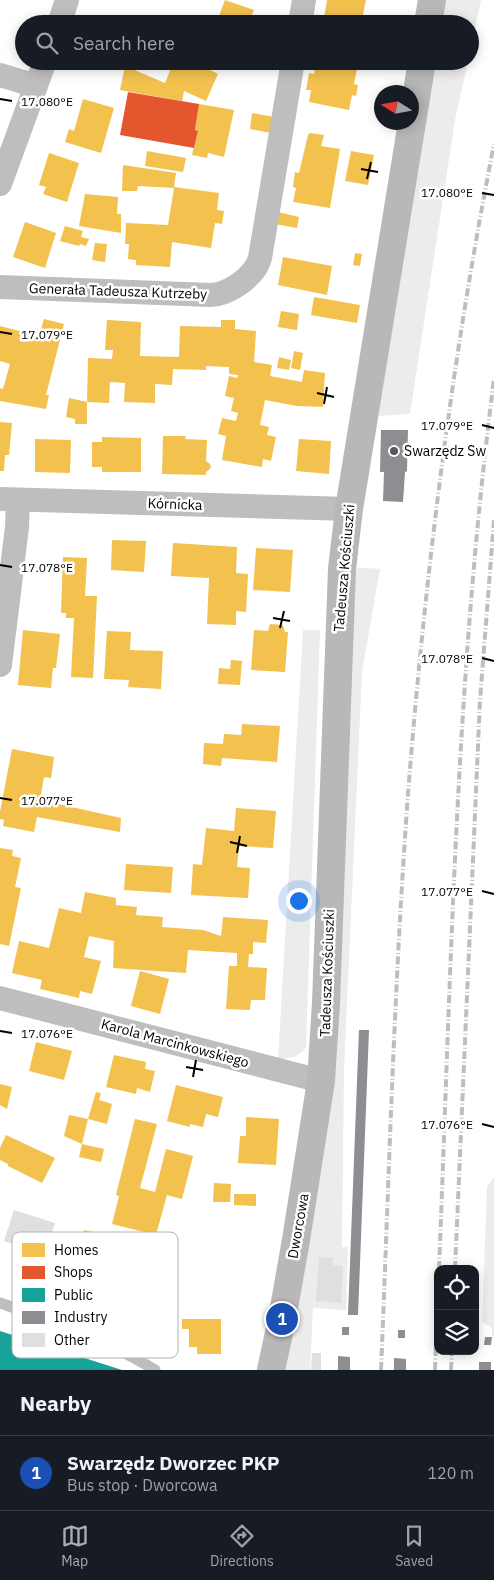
<!DOCTYPE html>
<html lang="en">
<head>
<meta charset="utf-8">
<style>
  :root { --surface:#171b24; --page:#20242c; --text:#f1f3f6; --muted:#9ea1a6; --line:#363941; --accent:#adaeaf }
  body { margin:0; font-family:"IBM Plex Sans",sans-serif; background:var(--page); color:var(--text) }
  .controls { position:absolute; right:15px; bottom:15px; display:grid; overflow:hidden; border-radius:10px; box-shadow:0 2px 12px #0003 }
  .controls button { width:45px; height:45px; display:grid; place-items:center; padding:0; border:0; border-bottom:1px solid var(--line); background:var(--surface); color:var(--text); font:25px sans-serif }
  .compass { position:absolute; left:374px; top:85px; width:45px; height:45px; border-radius:50%; background:var(--surface); box-shadow:0 2px 12px #0003; rotate:281deg }
  .you { position:absolute; left:298px; top:900px; width:18px; height:18px; margin:-12px; border:4px solid #fff; border-radius:50%; background:#1a73e8; box-shadow:0 0 0 8px #1a73e833 }
  .badge { display:grid; place-items:center; width:32px; height:32px; border-radius:50%; background:var(--accent); color:#fff; font-size:16px; font-weight:700 }
  .pin { position:absolute; translate:-50% -50%; border:2px solid #fff; box-shadow:0 1px 5px #0006 }
  .list { margin:0; padding:0; list-style:none }
  h2 { display:flex; justify-content:space-between; align-items:center; height:65px; margin:0; padding:0 20px; font-size:21px }
  h2 small { font-size:16px; font-weight:400; color:var(--muted) }
  .list li { display:grid; grid-template-columns:32px 1fr auto; gap:15px; align-items:center; box-sizing:border-box; height:75px; padding:0 20px; border-top:1px solid var(--line) }
  .list b { display:block; font-size:19px; white-space:nowrap }
  .list p { margin:0; font-size:16px; white-space:nowrap; color:var(--muted) }
  .list em { font-size:16px; font-style:normal; color:var(--muted) }
  .icon { flex:none; width:28px; height:28px; fill:none; stroke:currentColor; stroke-width:2; stroke-linecap:round; stroke-linejoin:round }
  .map { position:relative; flex:none; width:494px; height:1370px; overflow:hidden }
  .search { position:absolute; background:var(--surface); box-shadow:0 2px 12px #0003; left:15px; right:15px; top:15px; height:55px; display:flex; align-items:center; gap:12px; box-sizing:border-box; padding:0 18px; border-radius:28px; color:var(--muted); font-size:19px }
  .sheet { height:140px; background:var(--surface) }
  nav { display:flex; justify-content:space-around; align-items:center; box-sizing:border-box; height:70px; border-top:1px solid var(--line); background:var(--surface); font-size:14px; color:var(--muted) }
  nav a { display:grid; justify-items:center; gap:2px }
  nav .on { color:var(--accent) }
  .map>svg:first-child { display:block }
</style>
</head>
<body>
<div class="map">
<svg width="494" height="1370" viewBox="0 0 494 1370">
  <rect width="100%" height="100%" fill="#fff"/>
  <path fill="#ececec" d="M446,0H481L470,51V24H442Z
    M436,61H468L455,120L410,414L378,416Z
    M351,567L380,569L362,672L344,1069L342,1247H348L346,1310L313,1308L310,1370H284Z
    M303,630H320L306,1047C298,1058 291,1058 278,1059Z
    M494,1177V1337H492V1328L482,1322L487,1187Z"/>
  <path fill="#f2c14e" d="M225,0L254,10L248,24H216Z
    M327,0H366L361,24H323Z
    M174,61H193L218,74L206,101L184,91L182,101L120,90L125,66L165,83Z
    M316,61H355L353,68L357,69L354,84L358,85L356,96L352,95L349,110L309,102L311,90H306L309,73L314,74Z
    M83,99L114,108L101,153L65,142L69,129L74,131Z
    M199,104L234,110L224,157L208,153L207,158L192,155L198,131L195,130Z
    M252,113L274,117L271,133L250,129Z
    M310,133L324,135L321,146L340,149L330,208L293,202L296,188L293,187L295,172L299,173L308,135Z
    M147,151L186,158L183,172L145,166Z
    M351,151L374,155L368,185L345,181Z
    M49,153L79,163L67,202L43,194L46,187L39,185Z
    M123,165L176,173L174,187L219,193L217,210L224,211L222,224L215,223L211,248L172,242L170,267L136,265V260L128,259L129,244H125L126,223L168,225L174,188L138,186L137,191H122Z
    M85,194L118,197L117,214H121V233L79,226Z
    M278,212L299,217L297,228L275,224Z
    M25,222L56,233L45,268L13,257Z
    M65,226L83,231L81,237L89,239L86,246L80,244L79,246L60,241Z
    M95,243L107,244L105,262L92,260Z
    M355,253L362,254L360,266L353,265Z
    M283,257L332,266L327,295L278,285Z
    M314,297L360,305L357,323L311,315Z
    M281,311L299,314L297,330L278,327Z
    M44,319L64,324L46,395H49L46,409L0,401V388L3,389L10,364L0,361V326L39,336Z
    M107,320L141,322L140,356L179,357L180,326L221,327V320H235V329L256,331L254,362L272,365L270,376L302,382L304,370L325,373L323,407L297,406L265,400L260,425L269,427L267,435L276,437L271,461L263,459L262,467L222,460L226,436L218,434L222,418L236,421L238,413L231,411L234,398L225,396L229,376L237,378L238,375L229,374V367L206,366V370L173,369L172,385L155,384V403L124,402L125,383L110,382L109,403L87,402L88,358L112,359L113,350H105Z
    M294,351L303,353L300,370L291,368Z
    M279,357L291,360L289,370L277,368Z
    M69,398L87,402V424H75V419L66,417Z
    M0,422L12,423L9,455H5L4,471H0Z
    M163,436H186L185,439L207,440L206,461L210,464L211,468L206,472V475L162,474Z
    M102,437L141,438V472H102V467H92V442H102Z
    M35,439L71,440L70,473L35,472Z
    M299,439L331,441L329,474L296,471Z
    M112,540L146,541L144,572L111,570Z
    M173,543L237,547L236,573L248,574L246,612L236,611V625L207,624L209,578L171,576Z
    M256,548L293,550L290,592L253,590Z
    M63,557L87,558L85,596H97L93,678L71,677L74,618H66V613H61Z
    M270,624L283,625L285,632H288L285,672L251,670L254,630L268,631Z
    M23,630L60,634L56,668H53L51,688L18,685Z
    M107,631L131,632L130,650L163,651L161,689L128,687L129,680L104,679Z
    M231,660L242,661L240,685L218,684L219,668L230,669Z
    M242,724L280,726L277,762L222,758L221,766L203,764L204,743L223,744L224,734L241,735Z
    M12,749L54,757L51,778L44,777L40,800L121,818L120,832L37,817L34,832L3,826L4,820L0,819V812Z
    M236,808L276,811L273,848L239,846L237,867L250,868L248,898L191,895L193,864L202,865L206,828L234,831Z
    M0,848L13,850L12,856L21,858L15,887L21,888L9,946L0,944Z
    M126,864L173,867L171,893L124,890Z
    M85,892L116,898V905L137,907L136,915L163,917L162,927L203,930L221,936L223,917L268,920L266,943L253,942V954H249L248,967L267,968L265,1000H251L250,1010L226,1009L229,966H237V953L188,950L186,973L113,968L114,941L89,936L84,957L101,961L92,994L80,991L79,998L40,989L42,980L12,973L19,941L49,948L59,908L81,913Z
    M140,971L169,979L160,1014L131,1006Z
    M36,1042L72,1051L64,1080L29,1071Z
    M114,1055L146,1062L145,1069L155,1071L150,1092L137,1088L136,1094L106,1087Z
    M0,1084L12,1087L7,1109L0,1105Z
    M176,1085L223,1097L218,1117L206,1114L203,1127L190,1124V1127L167,1121Z
    M96,1092L101,1093L99,1100L112,1104L107,1124L88,1119Z
    M69,1115L88,1119L82,1144L64,1136Z
    M246,1117L279,1119L276,1165L238,1163L240,1136H246Z
    M135,1119L157,1124L140,1188L155,1192L166,1149L193,1156L182,1199L167,1195L156,1235L112,1224L119,1196L116,1195Z
    M6,1135L55,1158L42,1183L8,1166V1164L0,1160V1148Z
    M82,1144L104,1149L101,1162L79,1157Z
    M214,1183L231,1184L230,1202H213Z
    M234,1194H256V1206L234,1205Z
    M84,1230L127,1240L125,1248L118,1247L111,1277L93,1273L97,1251L90,1249L88,1256L79,1254Z
    M182,1319H221V1354H197V1347H189V1329H182Z"/>
  <path fill="#e4572e" d="M128,92L199,104L195,130L198,131L194,148L120,135Z"/>
  <path fill="#17a398" d="M0,1331L122,1370H0Z"/>
  <path fill="#8d8d92" d="M381,430H408L407,471L405,472L403,502L383,501L384,472H380Z
    M359,1030H369L358,1315H348Z
    M342,1327H349V1335H342Z
    M398,1330H405V1338H398Z
    M485,1337H492L491,1345H484Z
    M338,1356L350,1357V1370H338Z
    M394,1358L406,1359V1370H394Z
    M479,1362H491V1370H479Z"/>
  <path fill="#dfdfdf" d="M14,1210L55,1223L45,1255L4,1241Z
    M319,1257L333,1258V1265L343,1266L341,1303L316,1301Z
    M312,1353H321V1370H311Z"/>
  <g fill="none" stroke-linecap="round" stroke-linejoin="round">
    <path stroke="#bebebe" stroke-width="11" d="M0,1303C54,1322 107,1340 155,1370"/>
    <path stroke="#bebebe" stroke-width="24" d="M59,24L67,0
      M300,24L304,0
      M0,75L36,86
      M0,184L45,61
      M0,287L211,295C230,294 255,276 260,258L293,61
      M0,499L349,509
      M0,665L17,527L18,500
      M0,998L321,1081"/>
    <path stroke="#b8b8b8" stroke-width="28" d="M428,24L432,0
      M271,1370L282,1319L296,1240L321,1081L326,1003L342,569L349,509L422,61"/>
    <path stroke="#bebebe" stroke-width="4" stroke-dasharray="8 2.5 1 2.5" stroke-linecap="butt" d="M439,1269C451,972 456,674 494,379
      M455,1269L480,700L494,520
      M381,1370C389,1178 394,986 408,794C425,576 452,358 494,144
      M435,1370L438,1295
      M451,1370L452,1351"/>
  </g>
  <path fill="none" stroke="#000" stroke-width="2" d="M0,99L12,101M361,169L378,172M367,179L371,162M482,193L494,195M0,332L12,334M317,393L334,397M324,404L327,387M482,425L494,428M0,565L12,567M273,618L290,621M280,628L284,611M482,658L494,661M0,798L12,800M230,842L247,846M237,853L240,836M482,891L494,894M0,1031L12,1033M186,1067L203,1070M193,1077L196,1060M482,1124L494,1127"/>
  <circle fill="#595959" stroke="#fff" stroke-width="2" cx="394" cy="451" r="5"/>
  <g text-anchor="middle" stroke-width="5" stroke-linejoin="round" paint-order="stroke">
    <g font-size="14" fill="#000" stroke="#fff">
      <text transform="translate(118 291) rotate(2)" y="5">Generała Tadeusza Kutrzeby</text>
      <text transform="translate(175 504) rotate(2)" y="5">Kórnicka</text>
      <text transform="translate(344 568) rotate(-85)" y="5">Tadeusza Kościuszki</text>
      <text transform="translate(327 973) rotate(-88)" y="5">Tadeusza Kościuszki</text>
      <text transform="translate(175 1043) rotate(15)" y="5">Karola Marcinkowskiego</text>
      <text transform="translate(298 1226) rotate(-80)" y="5">Dworcowa</text>
    </g>
    <g font-size="14" fill="#000" stroke="#fff" text-anchor="start">
      <text x="404" y="456">Swarzędz Sw</text>
    </g>
  </g>
  <rect x="12" y="1232" width="166" height="126" rx="8" fill="#fff" stroke="#b2b2b2" stroke-width="1"/>
  <rect x="22" y="1243" width="23" height="14" fill="#f2c14e"/>
  <rect x="22" y="1266" width="23" height="13" fill="#e4572e"/>
  <rect x="22" y="1288" width="23" height="14" fill="#17a398"/>
  <rect x="22" y="1311" width="23" height="13" fill="#8d8d92"/>
  <rect x="22" y="1333" width="23" height="14" fill="#dfdfdf"/>
  <g font-size="14" fill="#000">
    <text x="54" y="1255">Homes</text>
    <text x="54" y="1277">Shops</text>
    <text x="54" y="1300">Public</text>
    <text x="54" y="1322">Industry</text>
    <text x="54" y="1345">Other</text>
  </g>
  <g font-size="12" text-anchor="middle" fill="#000" stroke="#fff" stroke-width="5" stroke-linejoin="round" paint-order="stroke">
    <text x="47" y="106">17.080°E</text>
    <text x="447" y="197">17.080°E</text>
    <text x="47" y="339">17.079°E</text>
    <text x="447" y="430">17.079°E</text>
    <text x="47" y="572">17.078°E</text>
    <text x="447" y="663">17.078°E</text>
    <text x="47" y="805">17.077°E</text>
    <text x="447" y="896">17.077°E</text>
    <text x="47" y="1038">17.076°E</text>
    <text x="447" y="1129">17.076°E</text>
  </g>
</svg>
<div class="controls">
<button><svg class="icon" aria-label="locate" viewBox="0 0 24 24"><circle cx="12" cy="12" r="6"/><path d="M12 2v4M12 18v4M2 12h4M18 12h4"/></svg></button>
<button><svg class="icon" aria-label="layers" viewBox="0 0 24 24"><path d="M12 4l9 5-9 5-9-5zM3 14l9 5 9-5"/></svg></button>
</div>
<svg class="compass" viewBox="-18 -18 36 36"><path d="M0-13l5 13h-10z" fill="#e53935"/><path d="M0 13l5-13h-10z" fill="#9ea1a6"/></svg>
<div class="you"></div>
<div class="pin badge" style="left:282px;top:1319px;background:#1a4fb4">1</div>
<div class="search"><svg class="icon" aria-label="search" viewBox="0 0 24 24"><circle cx="10" cy="10" r="6"/><path d="M15 15l6 6"/></svg>Search here</div>
</div>
<section class="sheet">
<h2>Nearby<small></small></h2>
<ul class="list">
<li><span class="badge" style="background:#1a4fb4">1</span><div><b>Swarzędz Dworzec PKP</b><p>Bus stop · Dworcowa</p></div><em>120 m</em></li>
</ul>
</section>
<nav>
<a class="on"><svg class="icon" aria-label="map" viewBox="0 0 24 24"><path d="M3 6l6-2 6 2 6-2v14l-6 2-6-2-6 2zM9 4v14M15 6v14"/></svg>Map</a>
<a><svg class="icon" aria-label="directions" viewBox="0 0 24 24"><path d="M12 3l9 9-9 9-9-9zM9 14v-3h6M13 9l2 2-2 2"/></svg>Directions</a>
<a><svg class="icon" aria-label="saved" viewBox="0 0 24 24"><path d="M7 4h10v16l-5-4-5 4z"/></svg>Saved</a>
</nav>
</body>
</html>
